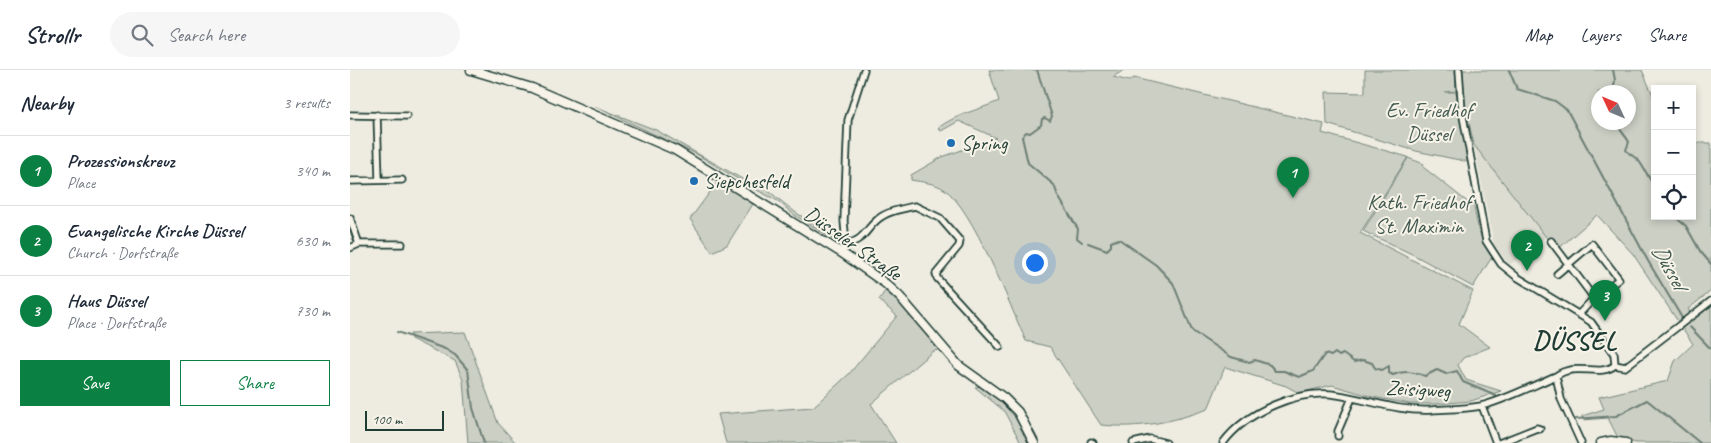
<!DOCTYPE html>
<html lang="en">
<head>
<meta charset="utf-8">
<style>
  :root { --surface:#fff; --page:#f6f6f7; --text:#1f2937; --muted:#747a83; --line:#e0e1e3; --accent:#0b8043 }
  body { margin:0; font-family:Caveat,sans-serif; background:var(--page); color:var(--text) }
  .controls { position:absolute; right:15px; top:15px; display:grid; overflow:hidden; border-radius:0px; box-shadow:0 2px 8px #0003 }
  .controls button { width:45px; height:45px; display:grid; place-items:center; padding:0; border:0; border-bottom:1px solid var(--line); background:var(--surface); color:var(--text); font:25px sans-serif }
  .compass { position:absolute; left:1241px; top:15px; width:45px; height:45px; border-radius:50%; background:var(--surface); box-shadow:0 2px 8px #0003; rotate:314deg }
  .scale { position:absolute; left:15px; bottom:12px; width:79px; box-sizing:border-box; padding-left:5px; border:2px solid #1f3d34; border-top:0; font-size:14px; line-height:18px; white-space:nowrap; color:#1f3d34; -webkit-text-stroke:4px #f7f3e8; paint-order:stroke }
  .you { position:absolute; left:684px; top:192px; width:18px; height:18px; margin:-12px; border:4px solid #fff; border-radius:50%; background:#1a73e8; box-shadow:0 0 0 8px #1a73e833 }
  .badge { display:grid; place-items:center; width:32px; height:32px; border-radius:50%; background:var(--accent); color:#fff; font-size:16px; font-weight:700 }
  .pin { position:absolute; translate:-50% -41px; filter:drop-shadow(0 1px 2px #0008) }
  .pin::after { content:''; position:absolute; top:26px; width:18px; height:15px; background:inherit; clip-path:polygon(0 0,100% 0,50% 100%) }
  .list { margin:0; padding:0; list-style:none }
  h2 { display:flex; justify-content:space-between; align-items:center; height:65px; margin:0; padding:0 20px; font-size:21px }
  h2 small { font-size:16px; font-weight:400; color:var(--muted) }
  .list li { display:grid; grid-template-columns:32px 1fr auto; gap:15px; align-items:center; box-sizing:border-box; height:70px; padding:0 20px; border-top:1px solid var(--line) }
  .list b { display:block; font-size:19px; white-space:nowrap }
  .list p { margin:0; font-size:16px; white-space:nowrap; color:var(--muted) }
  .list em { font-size:16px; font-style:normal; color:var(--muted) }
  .actions { display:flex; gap:10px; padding:15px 20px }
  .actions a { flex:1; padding:11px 0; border:1px solid var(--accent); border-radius:0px; text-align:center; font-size:18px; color:var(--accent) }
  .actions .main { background:var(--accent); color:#fff }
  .icon { flex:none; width:28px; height:28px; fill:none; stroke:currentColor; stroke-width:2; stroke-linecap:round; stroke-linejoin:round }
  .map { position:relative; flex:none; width:1361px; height:373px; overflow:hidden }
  header { display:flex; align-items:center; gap:30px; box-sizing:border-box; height:70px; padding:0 25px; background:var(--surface); border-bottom:1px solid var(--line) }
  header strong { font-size:24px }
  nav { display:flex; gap:28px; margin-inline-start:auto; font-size:18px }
  .search { width:350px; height:45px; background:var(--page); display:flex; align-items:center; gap:12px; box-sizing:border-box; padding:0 18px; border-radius:28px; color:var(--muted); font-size:19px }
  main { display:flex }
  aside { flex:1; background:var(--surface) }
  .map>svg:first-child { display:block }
</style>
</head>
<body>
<header>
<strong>Strollr</strong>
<div class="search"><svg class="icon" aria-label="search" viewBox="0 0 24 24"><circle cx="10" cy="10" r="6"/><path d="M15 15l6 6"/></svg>Search here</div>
<nav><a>Map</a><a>Layers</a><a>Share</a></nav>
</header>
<main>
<aside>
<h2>Nearby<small>3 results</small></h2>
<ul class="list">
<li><span class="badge">1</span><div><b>Prozessionskreuz</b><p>Place</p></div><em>340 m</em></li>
<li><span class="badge">2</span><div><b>Evangelische Kirche Düssel</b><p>Church · Dorfstraße</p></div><em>630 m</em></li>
<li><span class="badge">3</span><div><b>Haus Düssel</b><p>Place · Dorfstraße</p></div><em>730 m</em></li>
</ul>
<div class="actions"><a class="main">Save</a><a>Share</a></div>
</aside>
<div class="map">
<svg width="1361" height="373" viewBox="0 0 1361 373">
  <rect width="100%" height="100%" fill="#eeece1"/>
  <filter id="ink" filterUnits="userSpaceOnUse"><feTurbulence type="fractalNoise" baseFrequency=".02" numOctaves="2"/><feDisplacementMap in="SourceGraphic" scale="10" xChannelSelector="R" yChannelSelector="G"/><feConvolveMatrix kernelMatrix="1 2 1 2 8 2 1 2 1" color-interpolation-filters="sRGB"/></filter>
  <g filter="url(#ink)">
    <path fill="#ddddd2" d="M1124,75L1196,167L1159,195L1144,174Z"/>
    <path fill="#cccfc4" stroke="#76867c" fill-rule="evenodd" d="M639,0H774L763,7L779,11L784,8L974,54L972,63L1058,87L1010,163L1123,221L1109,254L1140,277L1113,288L1108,295L1116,310L1151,321L1121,331L1086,334H1060L1023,327L982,315L949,323L936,316L875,297L858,339C822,352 789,359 751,355L700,277L676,271C660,236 623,138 594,119C585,113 572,112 561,110V105L592,87L646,68L609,51L591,61L588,58C606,44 629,40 649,31Z
      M1015,0H1105L1106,21L1095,22H1106L1119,92L1066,81L977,54L976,22L1015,23Z
      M1111,0H1292L1305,30V146H1342V73H1361V221L1338,239L1345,249L1361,236V373H1286L1268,368L1258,348L1233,350L1232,346L1254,339L1249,327L1318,311L1325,291L1343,274L1283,184L1247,145L1207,180L1196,167L1124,75L1111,18ZM1248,22H1278V52H1248Z
      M244,36L306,60L401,114L416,119L445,142L485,168L484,170L443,144L428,131L401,117L346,84Z
      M1058,88L1074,94L1073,97L1124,137C1127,155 1131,172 1142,187L1123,217L1064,185L1013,161Z
      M369,110L403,134L377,175L362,182L340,149Z
      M535,221L559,242L589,280L583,281L521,334L546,373H376L368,344L463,337L499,304L547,246L529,230Z
      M115,262L148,353L166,373H118L113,310L105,291L61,269L60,264Z
      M632,316L659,337L680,373H671L654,341L625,317Z"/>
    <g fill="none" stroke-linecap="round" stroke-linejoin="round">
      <path stroke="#6c7e74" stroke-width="2" d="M687,0L702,46L700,51L695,48L692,49L691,55L680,63L676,62L672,67L678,93L704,115L708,126L728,159L727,168L732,172
        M1159,0L1167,19L1205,31L1217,40L1298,191L1332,248
        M1263,22L1265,10L1263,0
        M1267,52C1269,61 1275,64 1279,72L1276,80C1280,85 1284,86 1288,90C1293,95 1300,111 1305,117
        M1324,146L1336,156L1350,181L1361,194
        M738,173L757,180L761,176V172L769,169L806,195L823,213L842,261L881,287L899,292L905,290L920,295L925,301H934L949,307L963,301L975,284L981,286L985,283L989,286L993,284L1004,292L1013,290L1022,293L1025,298L1032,300L1039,296V303L1043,305C1054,300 1064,302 1075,306L1087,300L1096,304L1107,301L1113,312L1146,326
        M1340,257L1361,279
        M47,262L95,279L105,285L118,300L123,338L134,373
        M1226,349L1266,346L1297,330L1350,373"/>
      <g stroke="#1f3d34" stroke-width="9">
        <path id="street" d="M1109,0L1112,41L1136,171L1151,194L1167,207L1241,252L1264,284L1265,295
          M0,45L57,46
          M27,45L29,110
          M0,111L52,110
          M0,148L9,174
          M1201,171L1244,228
          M496,174L494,151L498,50L514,0
          M0,178L9,174H52
          M492,183L496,174C515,170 515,160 527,150C537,141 552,139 565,136L590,148L610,171L609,176L586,204L587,208L650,277
          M1207,204L1242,174L1269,209L1244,228L1230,243
          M1265,295L1275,297L1361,231
          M1206,306L1211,329L1231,373
          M1132,336L1146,373
          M988,366V361L1002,328
          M741,372L743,373
          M783,373L800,369L816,373
          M873,373C896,342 949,318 988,325C1019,330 1049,342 1082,340C1098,339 1115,339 1131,336C1153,331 1184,315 1206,306C1226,291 1250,308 1265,295
          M1149,373L1187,358L1190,359"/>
      </g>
      <g stroke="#1f3d34" stroke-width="11">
        <path id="secondary" d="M121,0L182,18L325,80L492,183L536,214L550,227L608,295L654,328L668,342L684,373
          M1251,373L1261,371L1276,373"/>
      </g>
      <use href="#street" stroke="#f7f3e8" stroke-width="5.5"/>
      <use href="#secondary" stroke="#f7f3e8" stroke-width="8"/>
    </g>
  </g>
  <g fill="#1f6fb2" stroke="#f7f3e8" stroke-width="2">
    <circle cx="601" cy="73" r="5"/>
    <circle cx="344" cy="111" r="5"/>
  </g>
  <g text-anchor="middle" stroke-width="4" stroke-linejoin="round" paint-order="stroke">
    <g font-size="21" fill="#425a51" stroke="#f7f3e8">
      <text x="1079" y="47">Ev. Friedhof<tspan x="1079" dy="24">Düssel</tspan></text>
      <text x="1069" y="139">Kath. Friedhof<tspan x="1069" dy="24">St. Maximin</tspan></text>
    </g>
    <g font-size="21" fill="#1f3d34" stroke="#f7f3e8" text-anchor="start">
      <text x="611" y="80">Spring</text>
      <text x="354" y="118">Siepchesfeld</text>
    </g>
    <g font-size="21" fill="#1f3d34" stroke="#f7f3e8">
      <text transform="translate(503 173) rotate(35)" y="7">Düsseler Straße</text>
      <text transform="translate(1068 319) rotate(3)" y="7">Zeisigweg</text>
    </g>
    <g font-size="22" font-style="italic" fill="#3f584f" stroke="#f7f3e8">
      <text transform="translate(1320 196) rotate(61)" y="8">Düssel</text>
    </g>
    <g font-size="26" font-weight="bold" letter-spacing="1" fill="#1f3d34" stroke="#f7f3e8">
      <text x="1225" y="279">DÜSSEL</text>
    </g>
  </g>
</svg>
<div class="controls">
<button>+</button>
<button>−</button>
<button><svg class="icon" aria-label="locate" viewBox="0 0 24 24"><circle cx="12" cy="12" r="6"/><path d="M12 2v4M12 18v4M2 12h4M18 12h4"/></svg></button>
</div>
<svg class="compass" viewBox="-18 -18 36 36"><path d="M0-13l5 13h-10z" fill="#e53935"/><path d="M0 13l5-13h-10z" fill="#747a83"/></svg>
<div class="scale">100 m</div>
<div class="you"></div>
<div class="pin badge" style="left:943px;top:128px">1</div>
<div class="pin badge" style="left:1177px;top:201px">2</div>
<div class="pin badge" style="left:1255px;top:251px">3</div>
</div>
</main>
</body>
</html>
